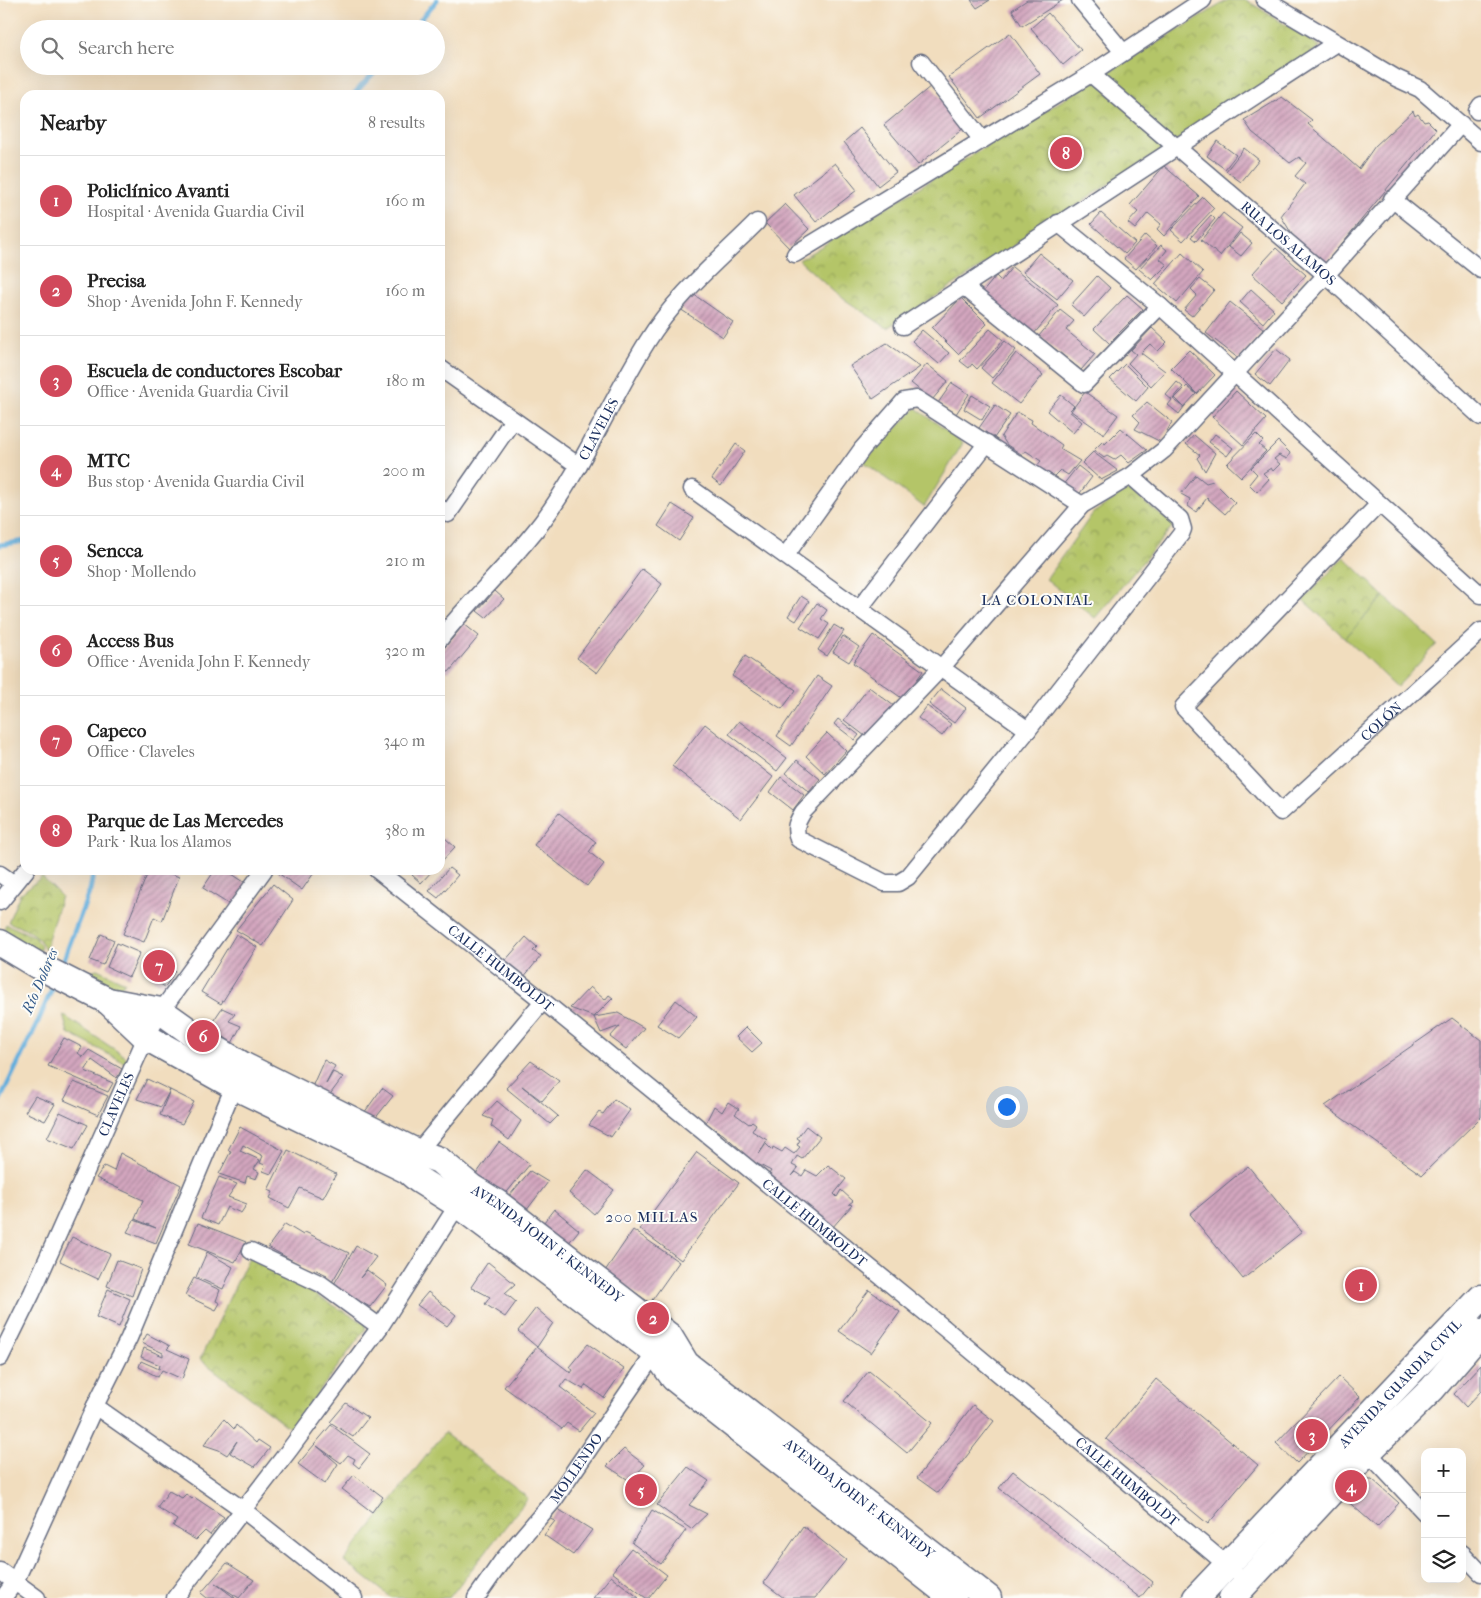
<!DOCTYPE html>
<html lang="en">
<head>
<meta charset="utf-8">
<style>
  :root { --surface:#fff; --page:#f2f2f2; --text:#222; --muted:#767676; --line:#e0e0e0; --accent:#d1495b }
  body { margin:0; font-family:"IM FELL French Canon",serif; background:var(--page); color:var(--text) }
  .controls { position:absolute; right:15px; bottom:15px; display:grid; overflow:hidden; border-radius:10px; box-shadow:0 5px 20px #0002 }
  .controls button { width:45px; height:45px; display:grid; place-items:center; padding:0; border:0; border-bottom:1px solid var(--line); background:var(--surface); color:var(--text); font:25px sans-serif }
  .you { position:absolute; left:1006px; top:1106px; width:18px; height:18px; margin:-12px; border:4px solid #fff; border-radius:50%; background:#1a73e8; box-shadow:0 0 0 8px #1a73e833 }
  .badge { display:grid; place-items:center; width:32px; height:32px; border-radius:50%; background:var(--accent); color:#fff; font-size:16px; font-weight:700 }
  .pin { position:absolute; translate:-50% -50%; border:2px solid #fff; box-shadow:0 1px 5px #0006 }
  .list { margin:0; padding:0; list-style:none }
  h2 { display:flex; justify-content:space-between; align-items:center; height:65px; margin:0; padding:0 20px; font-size:21px }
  h2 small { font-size:16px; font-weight:400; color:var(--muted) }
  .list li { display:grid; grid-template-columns:32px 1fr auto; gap:15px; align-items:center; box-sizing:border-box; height:90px; padding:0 20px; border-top:1px solid var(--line) }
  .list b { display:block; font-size:19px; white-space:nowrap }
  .list p { margin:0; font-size:16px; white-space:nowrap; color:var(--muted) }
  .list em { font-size:16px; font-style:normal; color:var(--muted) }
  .icon { flex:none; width:28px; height:28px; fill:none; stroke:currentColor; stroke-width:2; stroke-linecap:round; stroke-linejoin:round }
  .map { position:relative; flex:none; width:1481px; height:1598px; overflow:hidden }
  .search { position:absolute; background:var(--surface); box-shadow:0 5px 20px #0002; left:20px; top:20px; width:425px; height:55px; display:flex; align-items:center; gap:12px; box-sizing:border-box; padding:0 18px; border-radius:28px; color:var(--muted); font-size:19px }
  .panel { position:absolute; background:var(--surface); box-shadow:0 5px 20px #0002; left:20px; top:90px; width:425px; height:785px; border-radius:15px }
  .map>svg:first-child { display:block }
</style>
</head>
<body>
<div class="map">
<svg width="1481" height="1598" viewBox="0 0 1481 1598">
  <defs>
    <pattern id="park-crowns" width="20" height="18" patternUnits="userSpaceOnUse" patternTransform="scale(1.25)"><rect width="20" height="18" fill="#b4c568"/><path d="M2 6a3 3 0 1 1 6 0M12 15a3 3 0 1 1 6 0" fill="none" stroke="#92a059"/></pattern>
    <pattern id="garden-dots" width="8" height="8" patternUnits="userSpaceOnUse" patternTransform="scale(1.25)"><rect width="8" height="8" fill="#b4c568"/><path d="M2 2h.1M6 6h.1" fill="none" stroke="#92a059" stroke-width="1.8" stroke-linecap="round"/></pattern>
    <pattern id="building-hatch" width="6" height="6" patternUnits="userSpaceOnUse" patternTransform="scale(1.25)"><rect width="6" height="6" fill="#d3a6be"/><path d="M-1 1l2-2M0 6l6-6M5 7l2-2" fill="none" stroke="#aa889e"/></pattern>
  </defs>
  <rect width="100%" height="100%" fill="#fdfcf7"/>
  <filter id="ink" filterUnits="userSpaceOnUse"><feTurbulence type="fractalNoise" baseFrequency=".02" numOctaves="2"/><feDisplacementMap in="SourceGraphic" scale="10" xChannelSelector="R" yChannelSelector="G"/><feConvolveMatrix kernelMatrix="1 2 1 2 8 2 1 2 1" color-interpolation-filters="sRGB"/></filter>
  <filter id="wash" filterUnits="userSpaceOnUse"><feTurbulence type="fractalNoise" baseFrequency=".0096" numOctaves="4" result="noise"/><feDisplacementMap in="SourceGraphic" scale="20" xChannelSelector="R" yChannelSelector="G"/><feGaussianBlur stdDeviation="1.12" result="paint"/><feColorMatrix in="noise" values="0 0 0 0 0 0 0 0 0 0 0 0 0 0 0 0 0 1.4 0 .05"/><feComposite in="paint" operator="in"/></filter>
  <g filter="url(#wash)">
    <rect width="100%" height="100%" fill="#f1ddbe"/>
    <path fill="#b4c568" stroke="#687a63" d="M916,408L963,443L924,507L864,462Z
      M1384,596L1437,644L1397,687L1345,638Z
      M97,969L125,982L117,994L75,976Z
      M63,1015L126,1057L127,1064L68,1033Z"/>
    <path fill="url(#park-crowns)" stroke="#687a63" d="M1228,0H1246L1321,47L887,328L835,293L799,260Z
      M1128,490L1174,525L1095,618L1046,579L1093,513Z
      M1344,557L1384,596L1345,638L1303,600Z
      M42,877L61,896L45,950C39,933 23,929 8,922L20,894Z
      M249,1257L366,1324L365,1330L291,1429L200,1359Z
      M444,1433L528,1498L449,1598H392L344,1561Z"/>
    <path fill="url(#garden-dots)" stroke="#687a63" d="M6,924L35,937L41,946L39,953L3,931Z"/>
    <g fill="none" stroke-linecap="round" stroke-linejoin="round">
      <path stroke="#63aedc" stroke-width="5" d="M413,29L437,0
        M353,95L380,66
        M0,545L25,541
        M61,967L90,890L94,870
        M0,1100L36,1026L55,982"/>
    </g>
    <g id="blocks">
      <path fill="url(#building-hatch)" d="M971,0H990L977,8Z
        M1027,0H1063L1022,26L1012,10Z
        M1048,13L1081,50L1063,65L1031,28Z
        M1010,33L1040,74L980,118L949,77Z
        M931,86L965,127L918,165L884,125Z
        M1282,97L1312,120L1308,124L1359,169L1375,146L1413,111L1415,116L1418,114L1424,122L1428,121L1436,129L1325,264L1296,241L1281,216L1305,184L1295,176L1306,163L1299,157L1290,163L1252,132L1244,120Z
        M860,128L896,172L878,186L844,142Z
        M1217,141L1236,155L1225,169L1207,156Z
        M1244,148L1259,160L1241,182L1226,171Z
        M835,163L857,190L816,222L794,195Z
        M1164,166L1199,196L1164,236L1157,229L1161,224L1148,213L1135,229L1128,223L1138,212L1130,205Z
        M1203,197L1214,208L1183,241L1171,230Z
        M785,204L809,229L789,248L765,223Z
        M1101,213L1135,243L1125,254L1091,224Z
        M1223,213L1242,228L1220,256L1201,240Z
        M1211,215L1215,219L1196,241L1191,237Z
        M1240,233L1252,243L1241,256L1229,247Z
        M1145,235L1157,246L1136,269L1124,259Z
        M1161,245L1167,250L1160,259L1167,265L1152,280L1139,269Z
        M1276,248L1306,275L1282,301L1252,274Z
        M1039,253L1073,280L1057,299L1023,272Z
        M1182,253L1203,272L1177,303L1155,284Z
        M1012,267L1058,305L1033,335L982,293L996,276L1001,281Z
        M1097,276L1110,288L1084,317L1071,305Z
        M1200,279L1214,290L1192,316L1184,310L1197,295L1191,289Z
        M1251,289L1274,310L1263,323L1240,302Z
        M693,294L733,322L723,337L680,309Z
        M1127,295L1143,309L1109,343L1094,329Z
        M961,298L987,324L958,354L932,328Z
        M1230,302L1264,329L1239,359L1206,333Z
        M1060,310L1074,321L1066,330L1095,354L1081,370L1039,336Z
        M1152,328L1167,342L1158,351L1150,344L1141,353L1165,371L1151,386L1128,363L1136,354L1131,350Z
        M990,329L1003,340L977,369L972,364L969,368L960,361Z
        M922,330L949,353L939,364L912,341Z
        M1005,341L1016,350L992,378L981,368Z
        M887,343L920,367L873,399L850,366Z
        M1276,349L1290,360L1270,386L1255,374Z
        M1189,350L1215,375L1197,394L1171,368Z
        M1016,353L1043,375L1019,404L992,383Z
        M927,364L948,381L932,400L911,383Z
        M1125,364L1148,387L1136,401L1110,379Z
        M1177,382L1183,387L1173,399L1184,407L1179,414L1168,405L1172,400L1166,395Z
        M952,383L969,394L956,414L938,403Z
        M1187,386L1196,394L1184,407L1175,398Z
        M1236,391L1266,419L1243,445L1212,417Z
        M1085,392L1118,415L1104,434L1071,411Z
        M972,395L990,406L982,420L964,409Z
        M1061,395L1074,406L1069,411L1082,422L1073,433L1047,411Z
        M1147,402L1172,422L1161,442L1135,429L1140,422L1133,415Z
        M995,405L1010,415L994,438L979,428Z
        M1017,412L1032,420L1031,423L1062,445L1060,449L1080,461L1068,475L1060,470L1052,478L1036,467L1041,461L1026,451L1021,454L1007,445L1001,436Z
        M1121,428L1147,450L1129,463L1121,455L1114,460L1107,456L1104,458L1094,450L1103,441L1105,444Z
        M1215,434L1233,448L1227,456L1209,442Z
        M1256,434L1263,441L1259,445L1266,451L1241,477L1227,464Z
        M1194,435L1215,453L1205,471L1197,458L1200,455L1186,444Z
        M1278,441L1290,453L1287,459L1279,455L1274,459L1280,464L1273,471L1271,468L1263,473L1269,479L1257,492L1249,484L1257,474L1251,468Z
        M736,444L745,451L721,486L712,479Z
        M1093,452L1118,471L1101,480L1082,463Z
        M1078,466L1092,477L1077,497L1062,486Z
        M1196,475L1206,483L1213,481L1235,503L1225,514L1207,498L1196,512L1188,506L1190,499L1181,494Z
        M672,504L694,518L679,541L658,526Z
        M642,569L662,584L597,673L577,658Z
        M495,591L504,599L486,618L477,611Z
        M801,596L809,601L796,621L788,616Z
        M817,603L827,610L821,619L829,624L819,639L800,627Z
        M464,624L479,636L449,672L440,670V653Z
        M834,625L844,631L827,656L818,650Z
        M873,635L923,671L903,699L853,663Z
        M843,636L859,647L849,662L833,652Z
        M745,656L796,690L782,709L732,676Z
        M817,676L832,686L791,746L777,736Z
        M869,687L894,706L869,739L844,720Z
        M941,689L966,708L954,723L929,704Z
        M927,706L951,724L942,736L918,718Z
        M838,719L859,735L855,740L834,724Z
        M739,721L787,758L777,771L729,734Z
        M705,724L773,777L741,819L672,766Z
        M827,733L846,751L825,774L806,756Z
        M797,760L820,779L809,792L786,773Z
        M781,777L804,795L793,810L770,792Z
        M559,813L596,842L589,852L604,864L587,886L534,845Z
        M445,838L455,847L440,863V844Z
        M449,868L458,875L438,898L429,891Z
        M149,870H162L179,877L162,921L154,917L144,942L123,934Z
        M215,870H226L247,884L233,907L203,888Z
        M280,870H316L302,890L278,873Z
        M416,870H433L421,883L412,875Z
        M273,884L293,900L263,946L236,930Z
        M101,934L114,940L103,965L90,960Z
        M236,934L257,947L221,1004L201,992Z
        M526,937L537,947L533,951L541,956L523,978L503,963Z
        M117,943L140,953L129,977L107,967Z
        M160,961L175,971L165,987L150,977Z
        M590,987L605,1000L609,995L613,998L594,1017L618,1013L644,1028L626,1049L610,1037L620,1026L601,1033L594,1017L570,1008Z
        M676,1000L697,1017L678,1038L657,1025Z
        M222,1008L235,1014L229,1021L241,1026L228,1051L203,1036Z
        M1452,1018L1481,1040V1117L1422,1175L1325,1106Z
        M746,1027L762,1043L752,1052L736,1037Z
        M64,1038L82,1047L78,1053L83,1057L89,1050L122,1069L117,1078L92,1060L85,1071L113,1083L108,1092L48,1066Z
        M324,1060L335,1066L326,1084L333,1072L343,1077L328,1097L311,1089Z
        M531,1061L559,1081L542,1101L522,1086L558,1116L550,1124L506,1088Z
        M147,1079L170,1090L161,1107L137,1099Z
        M74,1082L108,1096L98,1115L64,1100Z
        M382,1088L393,1096L370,1125L359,1120Z
        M170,1090L194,1102L182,1124L160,1115Z
        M35,1096L55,1104L45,1121L25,1112Z
        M614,1099L630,1110L611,1137L589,1125L599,1112L603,1114Z
        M497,1101L521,1121L509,1140L491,1126L493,1120L483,1116Z
        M728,1102L739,1109L735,1114L749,1124L752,1121L756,1124L752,1131L767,1140L759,1154L766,1144L772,1150L773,1147L782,1152L785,1148L794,1154L800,1147L797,1145L800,1140L797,1138L806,1126L820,1137L802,1159L797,1156L792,1165L798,1168L792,1176L796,1172L802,1176L806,1170L817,1176L828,1165L846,1179L834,1194L837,1197L841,1190L853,1201L849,1204L852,1205L832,1228L767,1177L771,1171L737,1153L740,1149L723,1134L705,1124L714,1106L722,1112Z
        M60,1112L88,1125L74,1149L47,1138Z
        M240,1127L284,1151L271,1174L263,1171L265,1165L260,1163L263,1156L243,1145L240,1151L260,1160L254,1169L259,1172L256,1179L247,1176L245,1183L219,1174L231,1151L228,1150Z
        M499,1142L530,1164L499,1202L470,1183Z
        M288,1150L336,1174L323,1198L300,1188L289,1208L270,1198L273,1192L268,1190Z
        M697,1152L739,1183L681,1260L640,1229Z
        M120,1153L181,1185L156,1243L127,1232L134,1220L156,1228L135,1219L143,1200L96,1178L104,1166L114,1171Z
        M1248,1166L1302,1232L1243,1279L1190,1214Z
        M587,1170L614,1190L594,1214L569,1193Z
        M530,1171L548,1182L523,1215L504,1202Z
        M219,1177L237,1184L228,1197L247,1204L241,1213L227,1207L218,1225L201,1218Z
        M554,1209L579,1230L563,1250L537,1231Z
        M198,1223L246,1242L235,1262L189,1244Z
        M285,1224L303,1235L305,1232L349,1253L332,1282L325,1279L327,1275L314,1269L313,1272L268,1247Z
        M633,1230L679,1262L650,1303L605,1271Z
        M72,1237L110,1254L98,1279L60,1261Z
        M356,1246L376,1257L360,1278L367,1270L387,1285L370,1307L333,1286Z
        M207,1252L233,1267L223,1289L196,1277Z
        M117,1260L141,1269L132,1296L107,1286Z
        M488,1262L515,1284L505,1293L516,1302L505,1317L485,1304L490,1297L471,1287Z
        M194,1278L220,1290L216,1301L220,1303L216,1310L185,1295Z
        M108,1289L130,1299L119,1327L96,1317Z
        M869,1290L900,1312L871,1353L839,1331Z
        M428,1292L456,1315L447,1326L417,1305Z
        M536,1308L553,1323L537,1347L518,1331Z
        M147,1334L170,1346L167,1349L189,1359L182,1379L162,1370L158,1377L139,1367L141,1361L159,1369L160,1365L141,1357L144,1348L163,1356V1353L142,1343Z
        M588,1344L624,1369L604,1398L586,1385L583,1389L566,1379L560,1387L594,1413L579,1431L567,1423L562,1429L504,1387L537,1347L571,1373L573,1370L569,1367Z
        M1481,1365V1391L1466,1407L1454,1394Z
        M869,1371L932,1423L907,1453L844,1401Z
        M1339,1377L1360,1397L1297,1463L1276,1443Z
        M1156,1379L1258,1465L1208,1524L1106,1439Z
        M346,1403L368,1418L353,1437L330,1422Z
        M973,1405L994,1421L938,1493L917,1478Z
        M224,1419L234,1429L236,1425L256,1443L258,1440L270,1448L255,1467L230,1453L237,1441L227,1455L219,1450L204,1445Z
        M331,1425L370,1454L359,1468L353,1463L355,1459L348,1455L341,1463L317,1446L338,1464L325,1484L298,1464Z
        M624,1449L645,1465L630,1481L607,1466Z
        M688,1467L709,1481L689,1505L707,1514L691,1529L657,1505Z
        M1013,1471L1153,1582L1140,1598L999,1488Z
        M354,1475L383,1497L372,1512L342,1489Z
        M1367,1479H1372L1399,1503L1377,1527L1344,1498L1361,1481Z
        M169,1491L182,1498L186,1494L192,1499L194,1497L224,1517L210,1535L205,1531L196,1540L173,1526L177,1520L157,1507Z
        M558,1509L592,1530L573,1555L544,1535L555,1521L550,1519Z
        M652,1510L686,1530L661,1564L632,1543Z
        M803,1526L846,1560L815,1598H784L764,1583Z
        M631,1548L667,1575L649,1598H646L612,1572Z
        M227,1563L254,1580L239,1598L215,1583L235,1598H207L201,1593Z
        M611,1576L639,1598H593Z"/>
    </g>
  </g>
  <g filter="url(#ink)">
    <use href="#blocks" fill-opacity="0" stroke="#666c80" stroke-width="1"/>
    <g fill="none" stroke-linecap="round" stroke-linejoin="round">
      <g stroke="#666c80" stroke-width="19">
        <g id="minor">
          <path d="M1080,0L1123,52"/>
          <path d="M1265,0L1396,78L1420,89L1481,142"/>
          <path d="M921,62L982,140"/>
          <path id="s1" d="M1091,74L1326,275L1481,417"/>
          <path d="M1477,111L1481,105"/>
          <path d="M1392,199L1481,270"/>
          <path d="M1058,223L1160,306L1481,595"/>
          <path d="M795,254L1091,74L1203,0"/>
          <path d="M963,286L1084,384L1160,306"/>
          <path d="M903,326L1336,43"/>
          <path d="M440,368L579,466"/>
          <path d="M1131,476L1180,519L1183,529L1181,534L1028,730L908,877L898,883H885L798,839C794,827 797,822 803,812L942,667L1082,505L1131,476L1164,450L1326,275L1461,124"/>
          <path d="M692,489L1028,730"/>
          <path id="s2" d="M1379,504L1183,707L1281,812L1481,631"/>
          <path d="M440,508L448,514L513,420"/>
          <path d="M786,555L862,449L904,401L917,399L1082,505"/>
          <path d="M859,609L987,443"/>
          <path id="s3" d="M440,639C472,598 511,563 542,522C584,466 610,401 647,342C675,296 720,259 757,222"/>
          <path id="s4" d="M377,870L543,1001L943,1327L1233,1570"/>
          <path d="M0,874L13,883"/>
          <path d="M0,902L26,870"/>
          <path d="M412,1159L543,1001"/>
          <path d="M251,1251L321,1284L380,1327"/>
          <path id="s5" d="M0,1358L32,1293L146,1037L161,1011L264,870"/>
          <path d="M95,1406L242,1509L354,1598"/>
          <path d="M1361,1445L1425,1513"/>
          <path d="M1462,1553L1481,1573"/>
          <path d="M0,1571L37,1598"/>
          <path d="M3,1598L15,1582L95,1406L129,1338L237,1079"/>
          <path d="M175,1598L290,1449L380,1327L462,1198"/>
          <path id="s6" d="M476,1598L502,1561L554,1500L659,1347"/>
        </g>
      </g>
      <g stroke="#666c80" stroke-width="29">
        <g id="primary">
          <path id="s7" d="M0,943L37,965L108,1001L161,1011L203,1041L244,1066L416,1152L439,1160L471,1187L497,1203L669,1336L686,1364L988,1598"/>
          <path d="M108,1001L146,1037L234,1086L407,1170L419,1180L457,1204L655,1352L674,1378L953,1598"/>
          <path id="s8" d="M1196,1598L1481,1298"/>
          <path d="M1232,1598L1368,1452L1432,1389L1481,1332"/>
        </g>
      </g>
      <use href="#minor" stroke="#fff" stroke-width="16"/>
      <use href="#primary" stroke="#fff" stroke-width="26"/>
    </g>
  </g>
  <g text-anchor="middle" stroke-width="4" stroke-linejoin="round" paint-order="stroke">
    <g font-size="14" fill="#1b2f5e" stroke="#fdfcf7">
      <text dy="5" stroke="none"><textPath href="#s1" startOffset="260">RUA LOS ALAMOS</textPath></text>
      <text dy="5" stroke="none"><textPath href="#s3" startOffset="264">CLAVELES</textPath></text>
      <text dy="5" stroke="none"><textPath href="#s2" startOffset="561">COLÓN</textPath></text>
      <text dy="5" stroke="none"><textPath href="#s4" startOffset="158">CALLE HUMBOLDT</textPath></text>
      <text dy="5" stroke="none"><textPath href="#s5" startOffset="279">CLAVELES</textPath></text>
      <text dy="5" stroke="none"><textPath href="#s4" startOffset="562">CALLE HUMBOLDT</textPath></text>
      <text dy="5" stroke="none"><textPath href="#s7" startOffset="630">AVENIDA JOHN F. KENNEDY</textPath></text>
      <text dy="5" stroke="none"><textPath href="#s8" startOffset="296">AVENIDA GUARDIA CIVIL</textPath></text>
      <text dy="5" stroke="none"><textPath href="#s6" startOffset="164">MOLLENDO</textPath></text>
      <text dy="5" stroke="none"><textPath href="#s4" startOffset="968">CALLE HUMBOLDT</textPath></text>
      <text dy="5" stroke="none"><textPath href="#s7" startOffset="1035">AVENIDA JOHN F. KENNEDY</textPath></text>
    </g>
    <g font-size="15" letter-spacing="1" fill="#1b2f5e" stroke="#fdfcf7">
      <text x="1037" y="605">LA COLONIAL</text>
      <text x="652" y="1222">200 MILLAS</text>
    </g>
    <g font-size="15" font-style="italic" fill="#345b8a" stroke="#fdfcf7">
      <text transform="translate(40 981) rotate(-67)" y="5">Río Dolores</text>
    </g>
  </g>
</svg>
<div class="controls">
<button>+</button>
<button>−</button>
<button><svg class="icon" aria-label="layers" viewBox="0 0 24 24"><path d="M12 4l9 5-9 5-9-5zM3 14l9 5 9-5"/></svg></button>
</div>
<div class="you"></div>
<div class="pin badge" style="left:1361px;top:1285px">1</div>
<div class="pin badge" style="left:653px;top:1318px">2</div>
<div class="pin badge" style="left:1312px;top:1435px">3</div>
<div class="pin badge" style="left:1351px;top:1486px">4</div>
<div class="pin badge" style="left:641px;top:1490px">5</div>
<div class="pin badge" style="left:203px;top:1036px">6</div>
<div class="pin badge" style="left:159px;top:966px">7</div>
<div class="pin badge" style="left:1066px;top:153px">8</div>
<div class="search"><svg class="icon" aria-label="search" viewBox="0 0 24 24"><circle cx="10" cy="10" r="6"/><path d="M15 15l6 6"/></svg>Search here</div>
<section class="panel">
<h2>Nearby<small>8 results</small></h2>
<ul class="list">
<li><span class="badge">1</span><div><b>Policlínico Avanti</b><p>Hospital · Avenida Guardia Civil</p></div><em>160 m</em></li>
<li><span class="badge">2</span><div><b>Precisa</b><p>Shop · Avenida John F. Kennedy</p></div><em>160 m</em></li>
<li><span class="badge">3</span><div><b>Escuela de conductores Escobar</b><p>Office · Avenida Guardia Civil</p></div><em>180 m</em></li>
<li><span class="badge">4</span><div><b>MTC</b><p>Bus stop · Avenida Guardia Civil</p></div><em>200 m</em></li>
<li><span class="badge">5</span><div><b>Sencca</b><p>Shop · Mollendo</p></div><em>210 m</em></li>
<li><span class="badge">6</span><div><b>Access Bus</b><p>Office · Avenida John F. Kennedy</p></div><em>320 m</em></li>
<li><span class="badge">7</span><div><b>Capeco</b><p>Office · Claveles</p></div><em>340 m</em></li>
<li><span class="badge">8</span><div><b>Parque de Las Mercedes</b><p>Park · Rua los Alamos</p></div><em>380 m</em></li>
</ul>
</section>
</div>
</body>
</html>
